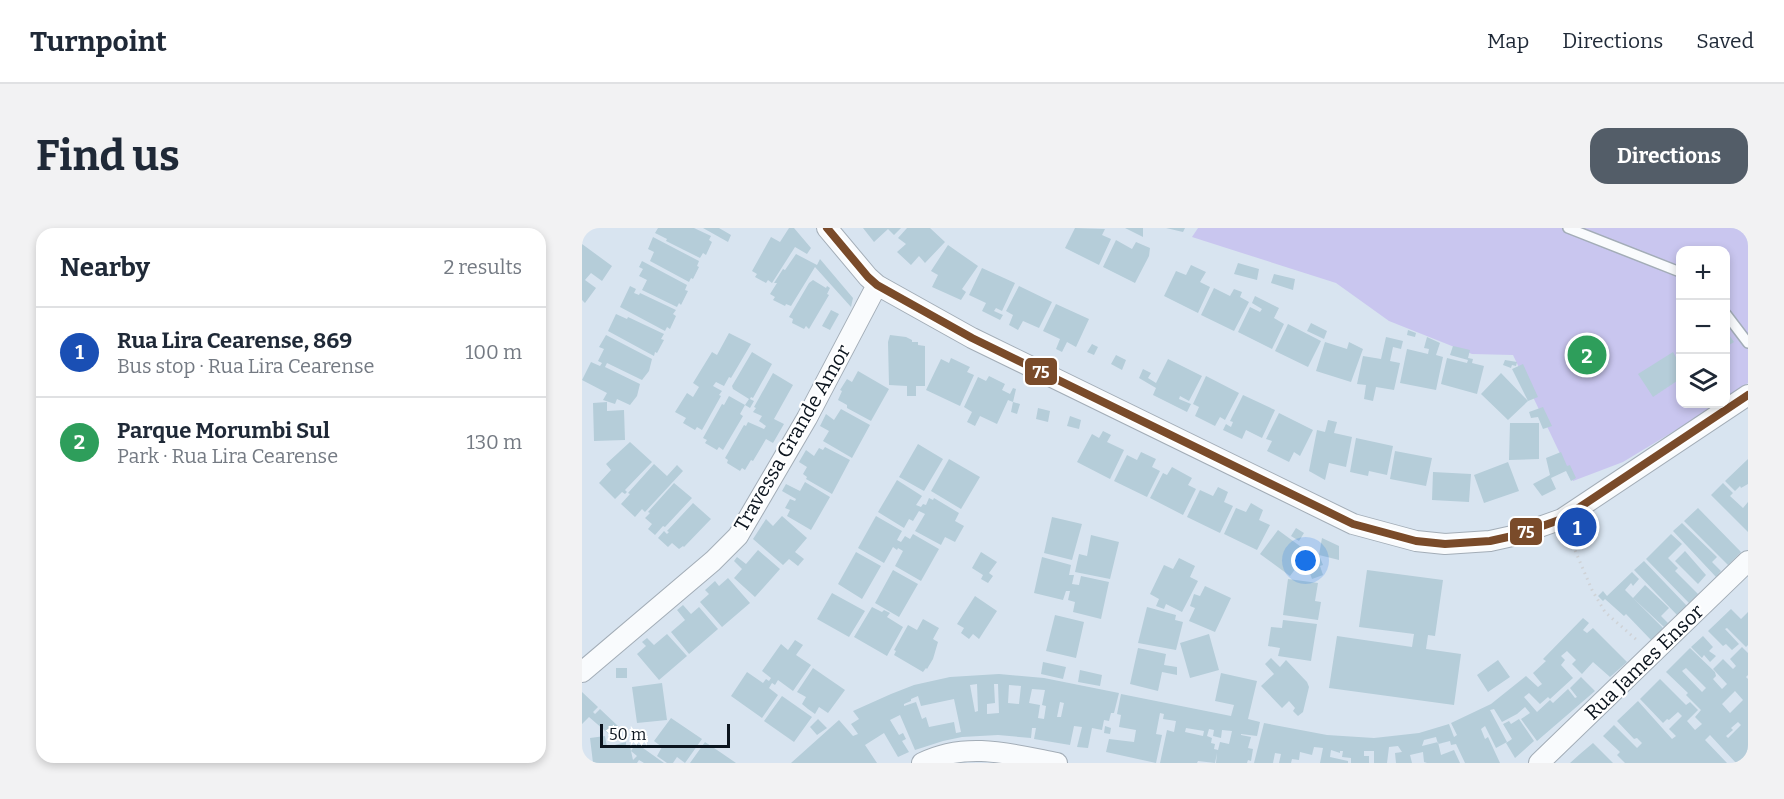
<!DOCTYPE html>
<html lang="en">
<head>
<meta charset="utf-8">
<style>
  :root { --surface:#fff; --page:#f2f2f3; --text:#1f2937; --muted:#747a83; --line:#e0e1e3; --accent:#535d68 }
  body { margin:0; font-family:Bitter,serif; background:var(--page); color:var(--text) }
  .controls { position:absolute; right:18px; top:18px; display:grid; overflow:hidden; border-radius:12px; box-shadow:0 3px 9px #0003 }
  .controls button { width:54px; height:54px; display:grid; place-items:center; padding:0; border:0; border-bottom:2px solid var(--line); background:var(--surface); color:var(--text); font:30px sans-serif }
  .scale { position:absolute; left:18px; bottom:15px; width:130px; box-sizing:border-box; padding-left:6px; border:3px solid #0b141e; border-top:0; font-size:16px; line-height:21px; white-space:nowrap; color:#0b141e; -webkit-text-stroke:4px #fff; paint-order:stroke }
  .you { position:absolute; left:724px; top:333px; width:21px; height:21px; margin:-15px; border:4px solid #fff; border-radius:50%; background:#1a73e8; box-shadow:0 0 0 9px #1a73e833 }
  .badge { display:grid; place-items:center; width:39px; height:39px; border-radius:50%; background:var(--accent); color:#fff; font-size:20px; font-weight:700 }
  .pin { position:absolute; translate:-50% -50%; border:3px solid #fff; box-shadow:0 2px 6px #0006 }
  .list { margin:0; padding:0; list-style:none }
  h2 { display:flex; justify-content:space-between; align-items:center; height:78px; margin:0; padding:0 24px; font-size:26px }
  h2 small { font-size:20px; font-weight:400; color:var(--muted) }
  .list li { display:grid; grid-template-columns:39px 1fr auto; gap:18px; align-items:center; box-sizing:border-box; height:90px; padding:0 24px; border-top:2px solid var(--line) }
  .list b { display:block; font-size:22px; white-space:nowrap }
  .list p { margin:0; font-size:20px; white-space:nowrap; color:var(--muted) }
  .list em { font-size:20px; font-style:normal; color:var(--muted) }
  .icon { flex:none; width:33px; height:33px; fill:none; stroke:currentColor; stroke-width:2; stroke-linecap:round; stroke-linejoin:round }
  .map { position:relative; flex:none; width:1166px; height:535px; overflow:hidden; border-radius:18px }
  header { display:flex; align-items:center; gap:36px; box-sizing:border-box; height:84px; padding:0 30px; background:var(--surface); border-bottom:2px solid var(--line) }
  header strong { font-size:28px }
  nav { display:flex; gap:33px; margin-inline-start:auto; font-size:21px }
  .intro { display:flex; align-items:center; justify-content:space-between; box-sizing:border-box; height:144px; padding:0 36px }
  h1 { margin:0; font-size:42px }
  .button { padding:15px 27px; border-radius:18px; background:var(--accent); color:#fff; font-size:21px; font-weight:700 }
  main { display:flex; gap:36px; padding:0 36px }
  aside { flex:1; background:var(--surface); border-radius:18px; box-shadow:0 3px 9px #0003 }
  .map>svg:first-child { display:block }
</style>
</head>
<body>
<header>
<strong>Turnpoint</strong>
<nav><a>Map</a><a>Directions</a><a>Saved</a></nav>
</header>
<div class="intro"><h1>Find us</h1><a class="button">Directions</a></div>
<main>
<aside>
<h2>Nearby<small>2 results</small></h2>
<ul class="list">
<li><span class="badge" style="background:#1a4fb4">1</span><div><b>Rua Lira Cearense, 869</b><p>Bus stop · Rua Lira Cearense</p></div><em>100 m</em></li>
<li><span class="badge" style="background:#2e9e5b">2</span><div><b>Parque Morumbi Sul</b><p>Park · Rua Lira Cearense</p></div><em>130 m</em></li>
</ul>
</aside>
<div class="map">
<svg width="1166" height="535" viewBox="0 0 1166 535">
  <rect width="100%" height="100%" fill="#d8e4f0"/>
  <path fill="#c9c6ef" d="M616,0H1166V155L1144,172V22H1098V176H1137L1041,234L991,253L931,127L890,126L807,93L754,55L610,9Z"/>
  <path fill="#b5cdd9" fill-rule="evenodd" d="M76,0H112L129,8L127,12L130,14L124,27L121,25L118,30L84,13L85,11L73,5Z
    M121,0H137L149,7L146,14Z
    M207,0H212L229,20L225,26L213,19L190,55L186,52L184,55L173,49L175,46L170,43L189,9L198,14Z
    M281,0H319L312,7L306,1L292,14Z
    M325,0H348L363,14L343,35L337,28L329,37L315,24L324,16L316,10Z
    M493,0L523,1L520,7L529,11L517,37L483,20Z
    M543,0H561V9Z
    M584,0H603L601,4Z
    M71,9L117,33L115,38L117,39L111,51L109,50L107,54L68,33L72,24L66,21Z
    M534,12L550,21L554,14L568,20L567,28L553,55L521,39Z
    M0,16L30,38L20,53L9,45L3,52L14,60L3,75L0,72Z
    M366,17L396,38L380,61L384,64L379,72L350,59L356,47L349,43Z
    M214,26L235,37L238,31L271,70L269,79L233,39L209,78L204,76L203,78L191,72L193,69L188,66L195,55H192L201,41L203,42Z
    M60,33L105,57L103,62L106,63L99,77L97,75L95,79L60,62L65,52L57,48L61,41L57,39Z
    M656,35L677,41L675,52L652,46Z
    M609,37L624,44L618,54L628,59L616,85L582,68L594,43L604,47Z
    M400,40L433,55L420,83L414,80L412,83L421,87L418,92L400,83L404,75L387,67Z
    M692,46L713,51L711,62L689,55Z
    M231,52L244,60L245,58L248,60L245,66L247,67L227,101L224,98L222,101L210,95L211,91L207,89L227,55Z
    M48,58L54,61L52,65L57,67L58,65L94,82L91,86L94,88L88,101L85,99L83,103L38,79Z
    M437,58L470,74L457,100L441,93L436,102L427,97L431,87L424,83Z
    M632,60L648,68L652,61L660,64L658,69L667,74L652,103L619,87Z
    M673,68L697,80L692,90L702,96L690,121L656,104L668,79L678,84L680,81L670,75Z
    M474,76L507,91L494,119L485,114L480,124L474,121L478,111L461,103Z
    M249,82L257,86L248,102L240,98Z
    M34,86L45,91L46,89L82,106L79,111L82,112L75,125L73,124L72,128L26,103Z
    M729,95L745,103L742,111L725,103Z
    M706,96L739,113L726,139L693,123Z
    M826,102L834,105L833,109L825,107Z
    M1145,104L1152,114L1144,119V105Z
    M147,105L169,116L149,150L147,149L142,158L134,154L131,158L140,163L137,167L139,168L120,202L115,199L113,202L101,195L104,190L93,184L105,165L111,169L117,159L111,155L130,124L135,127Z
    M24,107L70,131L67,143L60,152L25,135L23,139L58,156L55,168L48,177L35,171L33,176L21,172L25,165L0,152L9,134L18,138L20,135L16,133L22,121L17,119Z
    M308,107L324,109L330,112V114H336V117L343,118V158H334V168H325V158L307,157L306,114Z
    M804,109L821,113L819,121L811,119L808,133L818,135L812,162L794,159L791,173L782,171L784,157L775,156L781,128L799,131Z
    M845,109L858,115L854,127L861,129L854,162L818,155L825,121L846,126L847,121L842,120Z
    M743,114L765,121L767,114L781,121L769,154L734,143Z
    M510,116L516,119L512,127L505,124Z
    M871,118L888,122L886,130L891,131L890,135L902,138L895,166L859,156L865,130L885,135L886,132L868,127Z
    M170,124L190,136L171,170L169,169L168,171L172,173L168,180L163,177L158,186L161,188L141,222L137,219L135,222L123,215L125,212L121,210L140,176L142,177L147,168L163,177L167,171L151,161L150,158Z
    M1091,124L1098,136V151L1071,169L1056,146Z
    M534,127L544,132L540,142L529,136Z
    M369,130L388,139L385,144L392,147L378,178L344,162L359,131L367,135Z
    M586,131L620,148L607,173L598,168L597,171L609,176L605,184L571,167L574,160L557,150L561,141L569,145L566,150L574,155Z
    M923,132L935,134L934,138L930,137L929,140L921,137Z
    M941,136L956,169L946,173L930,141Z
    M276,143L307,161L289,193L265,180V177L256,172L260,163L258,162L265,151L270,154Z
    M191,145L211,157L192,191L202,196L191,215L184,211L171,233L169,232L163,242L160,240L158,243L145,235L146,232L143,230L162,197L164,198L166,194L182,201L184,198L177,193L180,188L171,184L174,180L172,179Z
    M919,145L946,173L926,192L899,166Z
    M407,148L423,156L420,162L428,166L431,160L434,161L431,174L426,172L415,196L398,188L393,198L385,194L390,184L382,179L396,149L404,153Z
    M624,148L657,165L643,192L638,189L633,198L613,188L617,179L611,176Z
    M661,167L693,182L680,210L664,202L660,211L641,202L644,196L649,199L651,194L648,193Z
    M25,174V183L42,182L43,212L12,213L11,175Z
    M431,174L438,176L435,186L429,184Z
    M961,179L970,198L961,201L956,189L949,190L947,184Z
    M456,180L468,183L466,194L454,191Z
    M259,181L288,197L270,230L241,213L247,203L238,198L244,186L252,192Z
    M697,185L731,202L718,228L712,224L707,234L685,223L690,213L684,211Z
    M488,188L499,192L497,201L485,198Z
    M746,192L755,194L752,205L770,209L764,239L747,235L743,252L727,243L735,202L743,204Z
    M928,195H957V231L927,232Z
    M521,203L529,207L525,214L542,222L528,251L495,234L510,206L517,210Z
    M774,210L811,218L805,247L787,243L786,248L768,244Z
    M48,214L70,234L43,262L45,264L43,266L40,264L33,271L17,255L29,242L24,236Z
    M336,216L361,231L342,263L317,249Z
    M243,219L268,232L250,266L224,251L225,249L221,246L225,239L217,234L224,222L232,228L237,220L241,222Z
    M813,223L850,230L844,258L808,251Z
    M559,224L574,231L570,239L578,243L565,269L532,253L545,227L555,232Z
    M979,224L985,238L988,237L994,250L989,253L984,243L969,250L974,261L960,268L951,256L968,247L964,230Z
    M367,231L398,249L379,281L349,263Z
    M1166,231V256L1159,260L1158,258L1153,263L1143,253Z
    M926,234L937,263L902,275L892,247Z
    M72,236L85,248L95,237L101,243L63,284L60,281L53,289L39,276L48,266L46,265Z
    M590,239L610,250L606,257L614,261L601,287L568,270L581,245L585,247Z
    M851,244L889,246L887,274L850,272Z
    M315,252L340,268L334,277L339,279L341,276L344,277L347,270L351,272L352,270L377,285L373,293L382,298L373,314L363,309L359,317L333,303L343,286L337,283L331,293L327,291L322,300L296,284Z
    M223,254L248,269L229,302L205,288L208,282L203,280L208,271L213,273L214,271L200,263L204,256L218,263Z
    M92,255L110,270L83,299L81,298L73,307L66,301L70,296L63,290L68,285L66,284Z
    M1141,255L1151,265L1148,268L1161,280L1166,274V304L1129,267Z
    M636,259L646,264L642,274L651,278L638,305L605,289L618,262L631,268Z
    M111,275L129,291L102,319L101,318L97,321L90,315L86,319L76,310L82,303L85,306L87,304L85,303Z
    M669,275L681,282L677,292L688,297L675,322L642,306L654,280L664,284Z
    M1116,280L1159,324L1146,337L1102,293Z
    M200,288L225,310L213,324L222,331L216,338L207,331L201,337L171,311L184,291L191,298Z
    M294,288L320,303L315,312L319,314L323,308L328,311L331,306L357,321L339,353L313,338L321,323L316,320L315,322L311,319L302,335L276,320Z
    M470,289L500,296L490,332L462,325Z
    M1100,295L1135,329L1130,334L1139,343L1134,349L1091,303Z
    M714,300L722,305L717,313L709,308Z
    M696,302L726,324L708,348L678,326Z
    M1089,306L1100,316L1086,330L1096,340L1093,343L1116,366L1107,375L1064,331Z
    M509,307L537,314L528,351L493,344L497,326L505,328Z
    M740,310L757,318V332L737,327Z
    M176,322L198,341L173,369L152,350L160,341L152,333L155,329L164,336Z
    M1103,323L1124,347L1116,356L1093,333Z
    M274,324L299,338L280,371L256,356Z
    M399,324L415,334L407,345L411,348L406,355L399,351L401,347L390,340Z
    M737,327L741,337L738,338L741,347L730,351L723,332Z
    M460,329L489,337L487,347H492L490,356L497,357L499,348L527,354L519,391L491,384L493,374L486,372L488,363H484L481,372L452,365Z
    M597,330L613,338L608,349L616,353L600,384L584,376L582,381L574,378L577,371L568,366L582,337L591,341Z
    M1062,333L1105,378L1095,387L1052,342Z
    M311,342L336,356L317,389L293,375Z
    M785,342L861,352L853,408L846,407L844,421L879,426L872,477L747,460L755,408L830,419L832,406L777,399Z
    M1050,344L1057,351L1051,358L1049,355L1043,362L1081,400L1069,412L1044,386L1042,388L1023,371L1021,373L1016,368L1021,363L1025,368Z
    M146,350L168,375L140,399L118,374L127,366L123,362L133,353L137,358Z
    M706,351L736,355L733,373L739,374L736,392L701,387Z
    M1063,357L1087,380L1079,388L1086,395L1082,399L1051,370Z
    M623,358L649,370L633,404L607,393L613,380L608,378L612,366L618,368Z
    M250,365L283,383L267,409L235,391Z
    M393,368L415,383L397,411L391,406L387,411L379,405L382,400L375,396Z
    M101,377L109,386L117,379L136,401L107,426L89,404L103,392L95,382Z
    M290,379L300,384L302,382L308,385L305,389L321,399L305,428L272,409Z
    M565,379L594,387L593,392L601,394L594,422L556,415Z
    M1149,381L1159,391L1166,384V417L1164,419L1145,400L1143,401L1157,416L1150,422L1144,416L1141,418L1126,403Z
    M473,387L502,394L494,430L464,423Z
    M1001,390L1007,395L1001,402L1005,405L1011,400L1045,434L1028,449L1011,434L1000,446L990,436L994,432L985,423L979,428L983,432L979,437L991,450L968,471L966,469L958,476L947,465L942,469L955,484L968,472L971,475L986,461L993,470L995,469L988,460L999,449L1013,463L955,513L939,491L948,485L943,479L935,486L920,494L912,481L908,482L925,514L914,520L903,498L899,501L903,511L906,509L918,535H883L874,516L869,517L868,513L856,516L854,509L842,512L840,518L856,514L859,527L872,522L878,535H845L842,534L841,524L828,527L830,535H814L813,525L820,524L816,518L807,519L805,535H792V523H782V528H787V535H769V530L760,529L761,523H758V525L749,522L748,529L766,533V535H738L741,520L732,519L730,527L718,524L717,532L710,531L709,535H697L699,526L693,525L691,535H672L682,495L745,507L792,510L837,505L867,496L872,509L875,507L869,495L909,476L944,448L956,459L960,456L951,445L964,433L961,431Z
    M341,391L357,400L351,411L356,414L351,431L345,441L344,440L341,444L312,427L314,423L312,422L326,397L335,402Z
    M701,392L735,396L729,433L696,428L698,420L686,418L689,399L700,400Z
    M85,406L105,428L77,452L55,426L64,418L60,414L65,410L72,417Z
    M627,406L637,442L608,450L598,415Z
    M1121,408L1131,419L1127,423L1134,428L1128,434L1122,427L1120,430L1109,419Z
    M213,412L221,417L214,427L229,437L211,463L196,452L193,457L190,455L187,460L196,467L180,490L149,468L165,444L181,455L184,451L187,453L189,450L180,443L199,416L206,422Z
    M1160,419L1166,425V447L1164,449L1166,451V531L1164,529L1157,535H1154L1128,507L1123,512L1145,535H1043L1035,527L1038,524L1021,508L1032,497L1055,520L1060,515L1055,510L1052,511L1035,493L1056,473L1090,511L1094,508L1087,501L1100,488L1096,484L1087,492L1085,491L1081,495L1058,471L1078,451L1104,477L1108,474L1116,482L1105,493L1113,502L1120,496L1113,489L1119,482L1104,467L1106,465L1084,444L1108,420L1133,444L1134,448L1131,451L1140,461L1145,456L1131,441L1141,431L1151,441L1154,438L1148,431ZM1104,440L1124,460L1120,464L1100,443ZM1153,463L1161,472L1148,485L1140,476ZM1156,494L1159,497L1146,510L1144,508L1151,502L1149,500Z
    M556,420L584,426L582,437L595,439V447L580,444L576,463L548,456Z
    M689,430L698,439L704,432L725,454L727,459L721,484L716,488L711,483L713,480L707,473L700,480L679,458L692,446L683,436Z
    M916,432L928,449L906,464L895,447Z
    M461,434L484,439L481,451L459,446Z
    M34,440H45V450H34Z
    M231,440L263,462L246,485L237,479L233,486L226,481L220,476L224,469L215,464Z
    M498,442L520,447L518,458L496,454Z
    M639,445L675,453L666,491L678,494L675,508L659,506V507L669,509L666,520L671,521L669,533L666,532L665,535H634L635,525L633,535L616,533L615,535H578L585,502L592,504L594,493L581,491L582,486L578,485L574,506L580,507L574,535L524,524L527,511L552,514L554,502L537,499L539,487L535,486L539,466L649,488L652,477L633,473ZM604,500L622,503L621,508L603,504ZM627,501L632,502L631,508L639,510L640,502L650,503L647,516L638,514L636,522L632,521L633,516L629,515L630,510L625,508Z
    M417,446L462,450L537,465L532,485H529L527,493L522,492L520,502L510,500L506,520L495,519L500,499L492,498L488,517L452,511L454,500H450L449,510L416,507L380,509L361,513L333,522L318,487L308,492L317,507L321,505L324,511L320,513L327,524L316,529L302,505L283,517L295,535H209L257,492L271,508L276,506L269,496L277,491L271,483L309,466L332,457L368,449ZM395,456L396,483L393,484L388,457ZM412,456H416L417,485L405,486V476L413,475ZM427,457L439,458L437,476L426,475ZM450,461L463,462L460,477L464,478L462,491L456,490L458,477L447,475ZM336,468L339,478L372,471L379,504L374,505L372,494L347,499L344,489L340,491L334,474L322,478V476L329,473V471ZM478,474L482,475L479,489H475Z
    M80,455L85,492L55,495L50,459Z
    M0,464L16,479L11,484L13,486L18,481L37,499L29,508L7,489L0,496Z
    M200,468L230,489L212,514L182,493Z
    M89,490L120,511L103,535L95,529L91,535H85L75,528L80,519L72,513Z
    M236,491L245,500L235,507L228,499Z
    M937,491L952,513L933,530L924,515L930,511L921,496L927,493L929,496Z
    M523,498L529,500L528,506L522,505Z
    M23,508L25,519L44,514V518H48L49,523L51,532L55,528L49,523L54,515L82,535H62L57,532L55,535H11L8,510Z
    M123,514L138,524L154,535H108Z
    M1011,515L1031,535H988L998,526Z"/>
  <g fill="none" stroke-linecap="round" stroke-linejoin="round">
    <g stroke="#a3adb7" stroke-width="12">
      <path id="service" d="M986,0L1098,44
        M1144,86L1166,115"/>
    </g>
    <g stroke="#a3adb7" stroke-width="22">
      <path id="minor" d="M245,0L286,49L295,57L390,110L771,296L834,313L863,316L908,313L935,307L980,291L1166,167
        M0,444L131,333L156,308L225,190L295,57
        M340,535C384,513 429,526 475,535
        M957,535L1166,333"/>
    </g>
    <path stroke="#cfd2d6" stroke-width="3" stroke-dasharray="1.5 4.5" stroke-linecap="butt" d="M986,306L1010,362L1023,384L1057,414"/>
    <use href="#service" stroke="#f9fbfd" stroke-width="9"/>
    <use href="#minor" stroke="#f9fbfd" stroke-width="20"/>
    <g stroke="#fff" stroke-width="12">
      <path id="bus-1" d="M245,0L286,49L295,57L390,110L771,296L834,313L863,316L908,313L935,307L980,291L1166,167"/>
    </g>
    <use href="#bus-1" stroke="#7a4b2a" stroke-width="8"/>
  </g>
  <g text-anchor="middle" stroke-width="4.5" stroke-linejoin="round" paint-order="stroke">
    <g font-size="20" fill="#0b141e" stroke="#fff">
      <text transform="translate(210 210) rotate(-60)" y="7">Travessa Grande Amor</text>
      <text transform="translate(1062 434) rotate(-44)" y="7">Rua James Ensor</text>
    </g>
  </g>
  <g stroke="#fff" stroke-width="2">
    <rect x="442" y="129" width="34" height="29" rx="6" fill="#7a4b2a"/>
    <rect x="927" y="289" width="34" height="29" rx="6" fill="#7a4b2a"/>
  </g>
  <g font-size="16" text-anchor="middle" font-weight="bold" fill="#fff">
    <text x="459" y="150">75</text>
    <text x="944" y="310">75</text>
  </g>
</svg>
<div class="controls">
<button>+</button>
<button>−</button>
<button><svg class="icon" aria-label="layers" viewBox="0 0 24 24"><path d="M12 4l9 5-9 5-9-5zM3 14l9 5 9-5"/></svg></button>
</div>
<div class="scale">50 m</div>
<div class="you"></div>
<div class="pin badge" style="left:995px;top:299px;background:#1a4fb4">1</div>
<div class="pin badge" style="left:1005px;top:127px;background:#2e9e5b">2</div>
</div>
</main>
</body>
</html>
